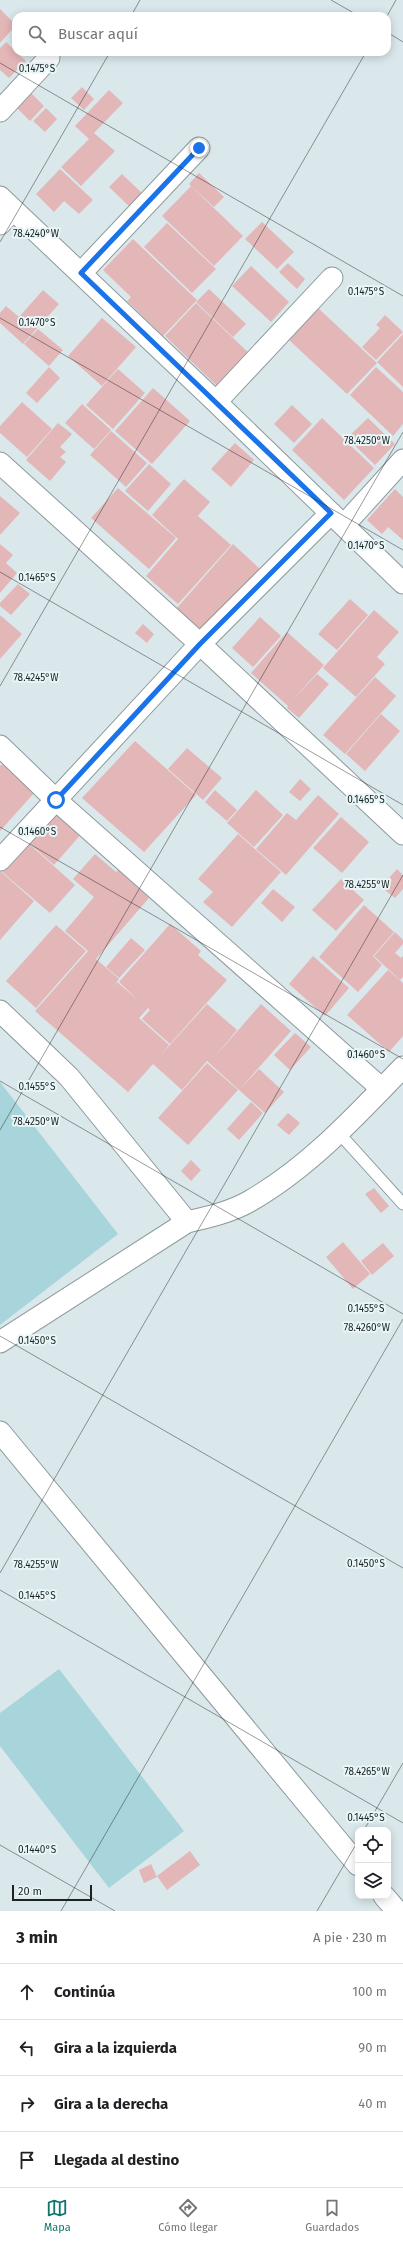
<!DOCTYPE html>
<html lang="es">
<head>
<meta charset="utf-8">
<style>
  :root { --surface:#fff; --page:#f2f2f2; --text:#202124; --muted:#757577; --line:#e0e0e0; --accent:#0f766e }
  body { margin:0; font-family:"Fira Sans",sans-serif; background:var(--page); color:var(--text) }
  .controls { position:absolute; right:12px; bottom:12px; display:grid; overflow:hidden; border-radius:8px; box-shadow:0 2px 10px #0003 }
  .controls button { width:36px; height:36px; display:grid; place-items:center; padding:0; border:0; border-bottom:1px solid var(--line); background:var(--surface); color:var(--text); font:20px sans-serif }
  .scale { position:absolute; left:12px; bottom:10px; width:80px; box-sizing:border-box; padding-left:4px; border:2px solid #1d2223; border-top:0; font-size:11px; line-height:14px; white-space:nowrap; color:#1d2223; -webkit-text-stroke:3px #e8f6f8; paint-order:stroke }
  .stop { position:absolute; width:12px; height:12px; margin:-9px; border:3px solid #1a73e8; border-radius:50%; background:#fff }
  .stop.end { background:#1a73e8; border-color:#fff; box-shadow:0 1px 4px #0008 }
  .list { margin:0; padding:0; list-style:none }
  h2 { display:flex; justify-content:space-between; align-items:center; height:52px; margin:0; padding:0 16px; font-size:17px }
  h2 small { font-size:13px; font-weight:400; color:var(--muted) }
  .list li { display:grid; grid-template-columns:26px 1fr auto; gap:12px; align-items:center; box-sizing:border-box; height:56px; padding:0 16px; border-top:1px solid var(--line) }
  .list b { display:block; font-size:15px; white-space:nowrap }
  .list em { font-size:13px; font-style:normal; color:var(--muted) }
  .icon { flex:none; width:22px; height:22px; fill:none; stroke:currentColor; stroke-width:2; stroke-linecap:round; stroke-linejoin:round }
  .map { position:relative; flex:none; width:403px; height:1911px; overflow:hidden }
  .search { position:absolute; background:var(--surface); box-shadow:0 2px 10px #0003; left:12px; right:12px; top:12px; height:44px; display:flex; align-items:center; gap:10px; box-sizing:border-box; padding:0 14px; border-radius:12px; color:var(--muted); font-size:15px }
  .sheet { height:276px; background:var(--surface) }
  nav { display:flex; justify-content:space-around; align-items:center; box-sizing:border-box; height:56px; border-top:1px solid var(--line); background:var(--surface); font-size:11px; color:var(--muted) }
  nav a { display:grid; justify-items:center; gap:2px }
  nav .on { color:var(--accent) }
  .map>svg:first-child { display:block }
</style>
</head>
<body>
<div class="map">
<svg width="403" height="1911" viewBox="0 0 403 1911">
  <rect width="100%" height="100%" fill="#dae8eb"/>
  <path fill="#a8d5dc" d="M0,1082L118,1234L0,1325Z
    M59,1669L184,1831L109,1888L0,1746V1713Z"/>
  <path fill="#e3b6b8" d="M0,9L16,25L0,43Z
    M6,42L26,61L9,78L0,70V48Z
    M82,87L94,99L84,110L71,98Z
    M109,90L123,103L94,133L115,151L81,186L61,167L89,139L75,126Z
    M31,93L44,106L30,121L16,107Z
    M46,108L57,119L45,132L33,121Z
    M60,169L93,200L79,214L64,201L54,212L36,194Z
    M199,173L224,197L214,207L189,184Z
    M122,174L145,196L132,209L109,187Z
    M191,186L243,236L214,266L162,216Z
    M262,222L294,252L277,269L245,239Z
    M167,223L216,269L192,293L144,247Z
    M133,239L197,300L163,336L127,301L131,297L103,270Z
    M288,263L305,279L297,289L279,272Z
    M251,266L289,302L271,322L232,286Z
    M209,289L246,324L233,337L196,302Z
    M43,290L59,304L23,344L0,323V313L6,306L19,317Z
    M196,303L250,354L218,387L165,336Z
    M318,308L377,363L347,394L288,339Z
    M385,315L403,332L376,360L362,347L380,328L376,325Z
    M102,318L136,347L102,386L68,356Z
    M38,329L63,350L49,366L24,344Z
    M403,334V387L377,362Z
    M49,367L60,378L37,403L26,393Z
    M376,367L403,392V424L393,436L350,395Z
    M118,369L145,393L113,429L86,405Z
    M153,388L190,421L152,464L115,431Z
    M22,402L52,429L27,457L0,433V426Z
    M82,404L111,430L94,449L65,423Z
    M292,405L312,424L294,443L274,424Z
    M322,418L374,468L344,500L292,450Z
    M368,418L395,444L375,465L347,438Z
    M58,423L72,434L60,447L66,452L60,457L66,462L50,481L26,460Z
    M111,431L147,463L126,487L90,455Z
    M235,443L254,460L231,487L211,469Z
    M149,464L171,484L148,511L125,491Z
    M184,479L210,502L178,539L152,515Z
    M118,488L176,538L149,569L91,518Z
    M395,489L403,497V540L388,527L382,534L367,520Z
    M0,496L20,513L0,535Z
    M198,516L231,545L178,604L146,576Z
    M0,544L13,555L6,563L17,573L0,593Z
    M233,544L261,570L204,634L176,609Z
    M18,584L30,594L11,615L0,606V603Z
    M350,599L368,615L337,650L318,634Z
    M374,610L399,632L377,657L385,664L356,697L323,668Z
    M0,615L22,634L0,659Z
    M260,617L281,636L253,667L232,648Z
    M143,624L154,634L147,643L135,633Z
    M287,632L324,665L289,704L317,674L329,684L299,718L287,708L288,706L251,673Z
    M375,677L396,696L345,754L323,735Z
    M381,714L400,731L365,771L346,754Z
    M135,741L196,795L144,852L82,798Z
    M187,748L222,778L203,800L168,769Z
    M3,764L35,792L0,831V766Z
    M300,779L311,789L300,801L289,792Z
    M215,790L237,810L227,821L205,802Z
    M256,790L283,815L254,847L227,823Z
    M318,795L339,814L286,875L256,849L287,813L296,820Z
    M56,809L83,832L54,865L28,842Z
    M341,817L369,842L342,873L313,848Z
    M238,834L281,872L232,927L203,902L213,892L198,879Z
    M28,843L75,885L50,913L2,872Z
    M95,854L116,872L118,870L149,898L96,959L119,979L109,991L117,982L139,1001L119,982L170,924L201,951L198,955L227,980L170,1044L142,1019L150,1010L148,1008L139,1018L169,1045L159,1057L207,1004L237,1030L213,1059L261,1004L291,1031L239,1090L207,1061L182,1090L153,1064L128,1092L35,1011L88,951L65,931L94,897L73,879Z
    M397,869L403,875V889L395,898L381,887Z
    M0,871L34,901L0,940Z
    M341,879L364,900L336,931L312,910Z
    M273,889L295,907L282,922L261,903Z
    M364,905L394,932L373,956L382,965L358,992L319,957Z
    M56,925L86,951L36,1008L6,981Z
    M395,932L403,940V944L395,953L401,958L403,956V977L400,980L374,956Z
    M131,938L145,950L119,978L106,967Z
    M313,956L349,988L325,1016L289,984Z
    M388,970L403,983V1036L389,1052L347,1015Z
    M295,1033L311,1047L290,1070L274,1055Z
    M207,1063L238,1090L188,1145L158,1118Z
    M259,1069L284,1092L265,1113L239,1090Z
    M251,1102L263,1113L239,1140L227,1129Z
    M288,1113L300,1123L289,1135L277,1125Z
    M191,1160L201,1170L191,1181L181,1171Z
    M374,1188L389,1206L381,1213L365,1194Z
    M343,1242L370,1274L353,1289L326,1257Z
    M383,1243L394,1256L372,1275L361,1261Z
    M190,1851L200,1865L167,1890L157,1876Z
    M151,1864L157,1877L144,1883L139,1870Z"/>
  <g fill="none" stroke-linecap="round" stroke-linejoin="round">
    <g stroke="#8d9a9c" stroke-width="13">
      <path id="service" d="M338,1132L403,1204"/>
    </g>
    <g stroke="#8d9a9c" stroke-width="23">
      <path id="minor" d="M0,111L49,58
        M0,197L216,402L403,583
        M0,224L13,210
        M81,273L199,148
        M216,402L332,278
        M0,463L200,644L403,834
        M344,525L403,460
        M0,746L56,800L382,1089
        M0,860L200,644L331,513
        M0,1011L69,1077L187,1222
        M0,1342L187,1222C209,1217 231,1212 250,1201C309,1167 357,1115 403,1067
        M0,1432L358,1865
        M384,1896L397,1911"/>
    </g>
    <use href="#service" stroke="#fff" stroke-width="11"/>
    <use href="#minor" stroke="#fff" stroke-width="21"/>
  </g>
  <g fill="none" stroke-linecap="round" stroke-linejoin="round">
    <path stroke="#1a73e8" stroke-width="5" d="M56,800L200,644L331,513L81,273L199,148"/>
  </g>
  <path fill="none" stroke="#1d2223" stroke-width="1" stroke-opacity="0.45" d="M331,0L359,16M131,16L140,0M387,16L396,0M387,32L403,42M0,63L403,296M0,242L110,52M0,318L403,550M0,572L403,805M0,686L366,52M0,827L403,1059M0,1081L403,1314M0,1130L403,432M0,1336L403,1568M0,1573L403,875M0,1590L403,1823M364,1830L403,1763M0,1845L115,1911M61,1911L403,1319M317,1911L358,1841"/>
  <g font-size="10" text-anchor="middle" fill="#1d2223" stroke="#e8f6f8" stroke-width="4" stroke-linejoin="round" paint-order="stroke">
    <text x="37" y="72">0.1475°S</text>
    <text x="36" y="237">78.4240°W</text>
    <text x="366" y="295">0.1475°S</text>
    <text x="37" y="326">0.1470°S</text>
    <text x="367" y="444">78.4250°W</text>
    <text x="366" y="549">0.1470°S</text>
    <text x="37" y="581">0.1465°S</text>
    <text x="36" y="681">78.4245°W</text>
    <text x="366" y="803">0.1465°S</text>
    <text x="37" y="835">0.1460°S</text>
    <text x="367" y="888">78.4255°W</text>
    <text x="366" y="1058">0.1460°S</text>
    <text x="37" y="1090">0.1455°S</text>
    <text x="36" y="1125">78.4250°W</text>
    <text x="366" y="1312">0.1455°S</text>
    <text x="367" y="1331">78.4260°W</text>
    <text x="37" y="1344">0.1450°S</text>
    <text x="366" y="1567">0.1450°S</text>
    <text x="36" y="1568">78.4255°W</text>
    <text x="37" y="1599">0.1445°S</text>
    <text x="367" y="1775">78.4265°W</text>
    <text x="366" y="1821">0.1445°S</text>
    <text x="37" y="1853">0.1440°S</text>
  </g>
</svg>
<div class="controls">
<button><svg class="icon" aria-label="locate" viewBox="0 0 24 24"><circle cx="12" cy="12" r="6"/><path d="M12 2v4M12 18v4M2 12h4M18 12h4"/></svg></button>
<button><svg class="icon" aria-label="layers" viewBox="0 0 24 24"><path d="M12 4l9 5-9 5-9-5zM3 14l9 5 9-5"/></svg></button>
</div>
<div class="scale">20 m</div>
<div class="stop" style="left:56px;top:800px"></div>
<div class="stop end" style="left:199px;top:148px"></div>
<div class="search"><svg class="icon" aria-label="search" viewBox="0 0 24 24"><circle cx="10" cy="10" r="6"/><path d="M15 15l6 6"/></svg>Buscar aquí</div>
</div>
<section class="sheet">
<h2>3 min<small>A pie · 230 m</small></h2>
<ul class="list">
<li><svg class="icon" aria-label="ahead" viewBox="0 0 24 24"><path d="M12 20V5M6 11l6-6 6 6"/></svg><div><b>Continúa</b></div><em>100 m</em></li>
<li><svg class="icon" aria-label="left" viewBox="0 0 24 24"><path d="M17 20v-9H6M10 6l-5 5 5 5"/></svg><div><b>Gira a la izquierda</b></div><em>90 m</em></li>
<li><svg class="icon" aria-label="right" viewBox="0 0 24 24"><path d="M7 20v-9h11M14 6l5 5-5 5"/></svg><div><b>Gira a la derecha</b></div><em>40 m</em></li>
<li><svg class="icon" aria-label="arrive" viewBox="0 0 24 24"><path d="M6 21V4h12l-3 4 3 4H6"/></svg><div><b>Llegada al destino</b></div></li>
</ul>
</section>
<nav>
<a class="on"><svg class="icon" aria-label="map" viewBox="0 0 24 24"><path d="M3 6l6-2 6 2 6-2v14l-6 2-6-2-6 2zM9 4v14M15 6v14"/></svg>Mapa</a>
<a><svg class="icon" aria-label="directions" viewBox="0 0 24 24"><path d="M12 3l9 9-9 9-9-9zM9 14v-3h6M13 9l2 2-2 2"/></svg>Cómo llegar</a>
<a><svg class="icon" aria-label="saved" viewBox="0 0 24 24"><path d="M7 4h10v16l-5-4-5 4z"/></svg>Guardados</a>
</nav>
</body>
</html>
